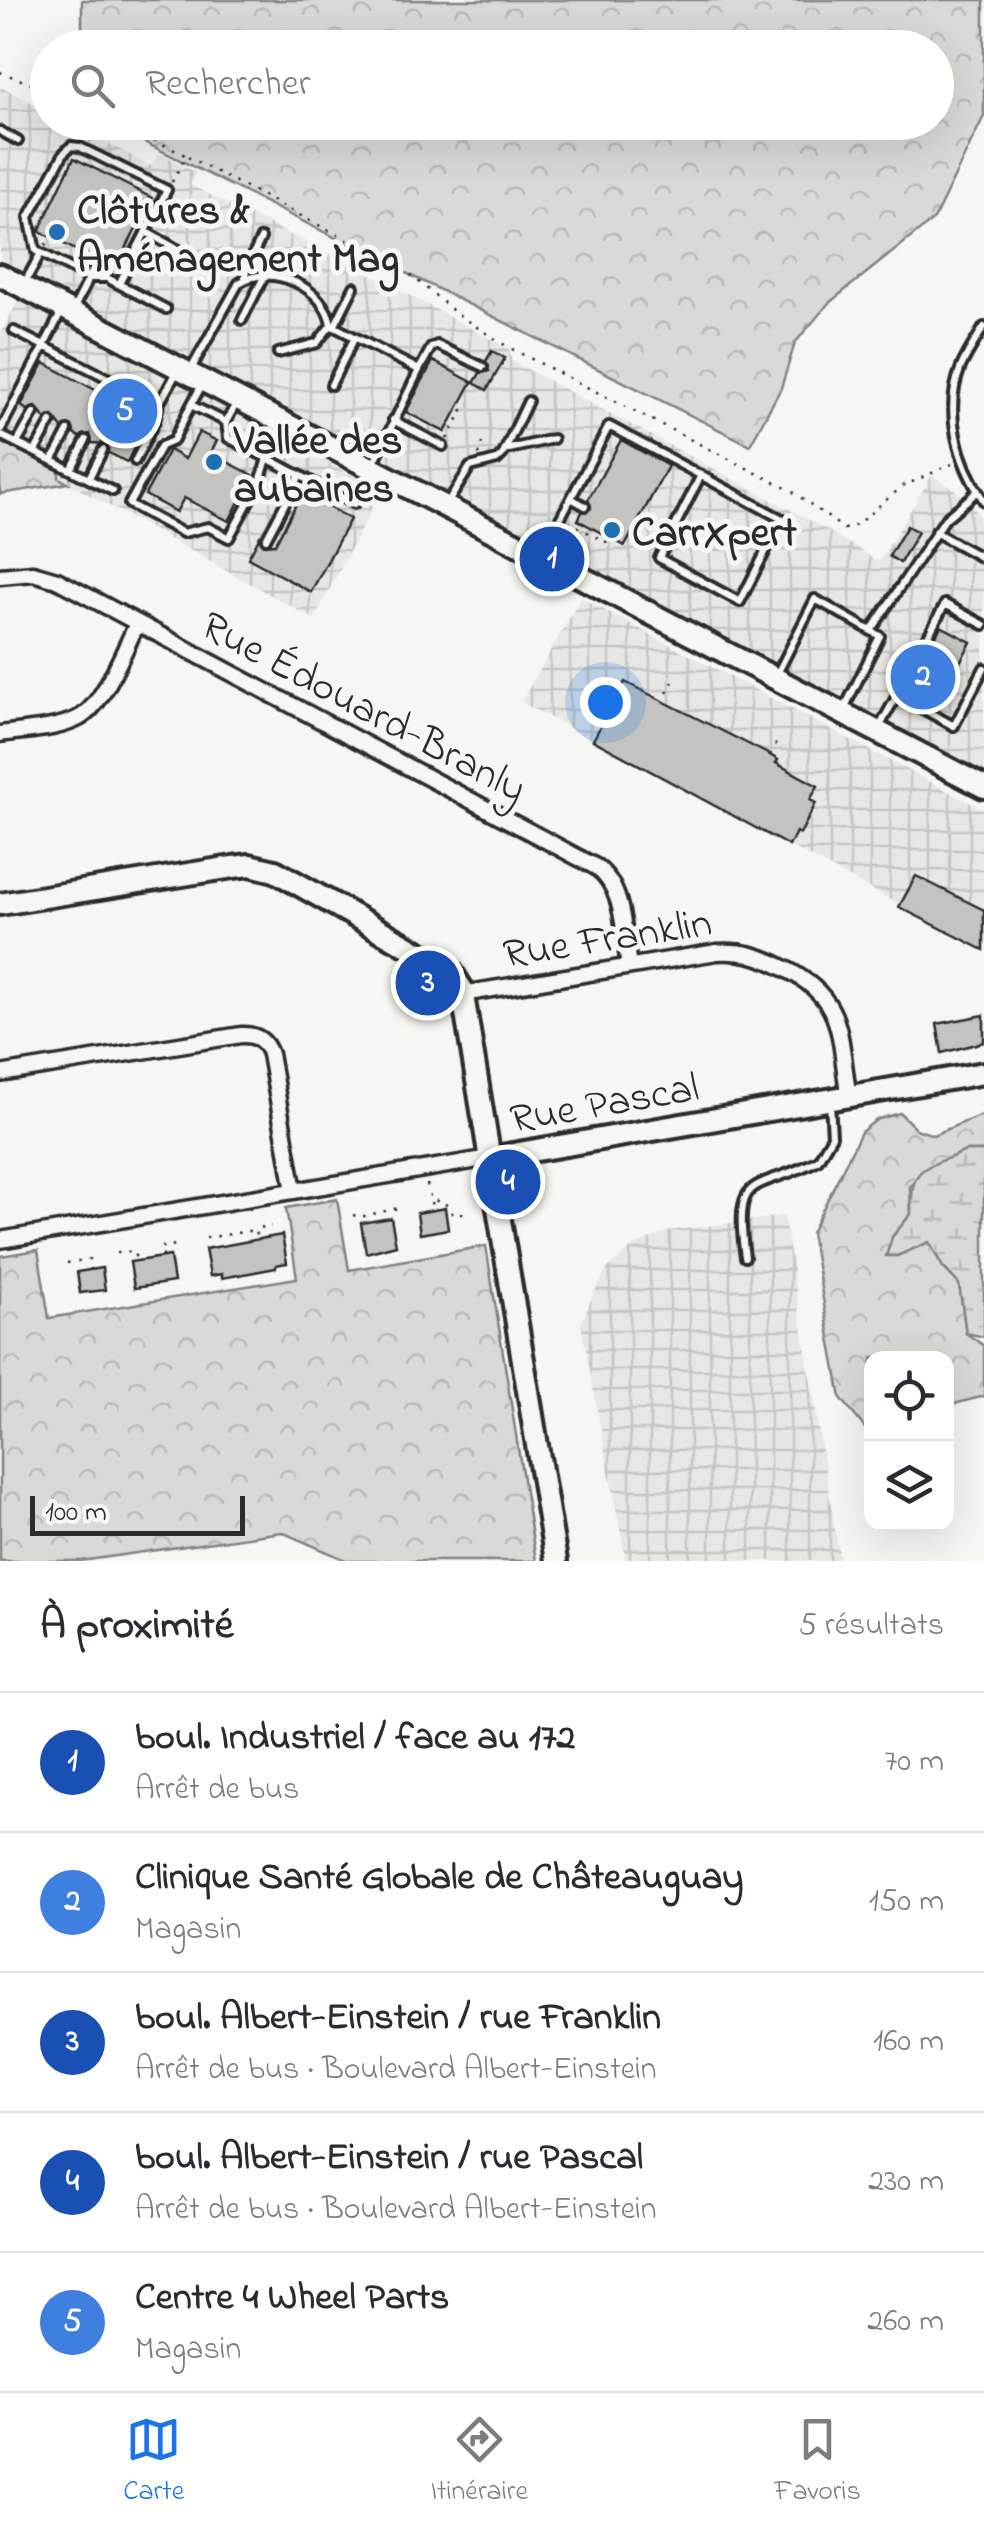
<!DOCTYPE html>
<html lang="fr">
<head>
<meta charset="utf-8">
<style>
  :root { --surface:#fff; --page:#f7f7f7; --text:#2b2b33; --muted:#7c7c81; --line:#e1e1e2; --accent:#1a73e8 }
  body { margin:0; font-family:"Indie Flower",sans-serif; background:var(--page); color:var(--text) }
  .controls { position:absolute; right:30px; bottom:30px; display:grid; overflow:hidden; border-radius:20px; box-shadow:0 10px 40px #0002 }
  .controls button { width:90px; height:90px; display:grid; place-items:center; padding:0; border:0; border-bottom:2px solid var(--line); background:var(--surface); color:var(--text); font:50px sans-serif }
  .scale { position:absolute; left:30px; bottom:25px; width:215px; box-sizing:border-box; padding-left:10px; border:5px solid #2b2b2b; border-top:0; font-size:28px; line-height:35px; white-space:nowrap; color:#2b2b2b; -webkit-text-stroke:8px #f6f6f2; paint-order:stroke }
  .you { position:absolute; left:605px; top:702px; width:35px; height:35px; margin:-25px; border:8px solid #fff; border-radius:50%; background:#1a73e8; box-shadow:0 0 0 15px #1a73e833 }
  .badge { display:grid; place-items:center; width:65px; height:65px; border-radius:50%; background:var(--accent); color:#fff; font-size:32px; font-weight:700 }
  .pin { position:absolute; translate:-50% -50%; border:5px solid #fff; box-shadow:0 2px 10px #0006 }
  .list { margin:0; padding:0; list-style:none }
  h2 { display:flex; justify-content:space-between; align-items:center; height:130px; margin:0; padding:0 40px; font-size:42px }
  h2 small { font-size:32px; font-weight:400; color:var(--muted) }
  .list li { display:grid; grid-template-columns:65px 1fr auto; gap:30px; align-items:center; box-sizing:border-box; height:140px; padding:0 40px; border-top:2px solid var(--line) }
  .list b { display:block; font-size:38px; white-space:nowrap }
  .list p { margin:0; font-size:32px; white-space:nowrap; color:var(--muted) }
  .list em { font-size:32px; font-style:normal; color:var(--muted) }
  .icon { flex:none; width:55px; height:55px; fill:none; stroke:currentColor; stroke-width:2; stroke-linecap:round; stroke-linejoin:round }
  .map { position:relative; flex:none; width:984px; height:1561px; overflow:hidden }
  .search { position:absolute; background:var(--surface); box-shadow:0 10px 40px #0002; left:30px; right:30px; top:30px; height:110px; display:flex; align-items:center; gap:25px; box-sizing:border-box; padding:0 35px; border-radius:55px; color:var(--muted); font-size:38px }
  .sheet { height:830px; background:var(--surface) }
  nav { display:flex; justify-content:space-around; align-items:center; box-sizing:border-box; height:140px; border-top:2px solid var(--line); background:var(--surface); font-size:28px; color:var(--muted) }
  nav a { display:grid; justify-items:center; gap:5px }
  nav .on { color:var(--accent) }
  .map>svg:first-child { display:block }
</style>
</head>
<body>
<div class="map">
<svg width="984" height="1561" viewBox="0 0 984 1561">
  <defs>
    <pattern id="industrial-grid" width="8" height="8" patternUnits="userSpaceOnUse" patternTransform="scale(2.5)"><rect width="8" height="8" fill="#e7e7e3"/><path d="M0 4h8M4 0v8" fill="none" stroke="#c6c6c3"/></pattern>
    <pattern id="forest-crowns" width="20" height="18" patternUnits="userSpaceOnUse" patternTransform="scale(2.5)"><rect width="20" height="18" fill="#d9d9d5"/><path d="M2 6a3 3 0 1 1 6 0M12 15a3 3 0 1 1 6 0" fill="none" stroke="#babab7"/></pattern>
    <pattern id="wetland-marsh" width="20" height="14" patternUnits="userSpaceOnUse" patternTransform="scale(2.5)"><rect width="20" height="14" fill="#d9d9d5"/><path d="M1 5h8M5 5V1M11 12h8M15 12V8" fill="none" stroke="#babab7"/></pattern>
  </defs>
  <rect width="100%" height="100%" fill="#f6f6f2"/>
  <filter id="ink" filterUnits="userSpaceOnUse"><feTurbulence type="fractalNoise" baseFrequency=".01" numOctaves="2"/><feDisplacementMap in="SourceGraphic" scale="20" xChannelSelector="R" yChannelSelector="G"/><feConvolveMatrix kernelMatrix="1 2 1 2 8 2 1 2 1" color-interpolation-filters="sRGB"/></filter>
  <g filter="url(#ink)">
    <path fill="url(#industrial-grid)" d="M0,86L47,111L48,122L69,123L151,166L160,153L196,173L190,185L370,274L509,349L512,361L824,528L879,562L932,475L965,497L984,522V776L0,258Z
      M19,299L381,491L314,619L59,478V470L0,440V334Z
      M581,598L984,810V950L521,702Z
      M784,1216L840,1561H626L581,1324L593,1295L608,1268L634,1246L668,1231Z"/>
    <path fill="url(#forest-crowns)" stroke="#828280" stroke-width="2.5" d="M82,0H984V116L934,219L829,303L795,343L781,388L750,445L106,123L936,122V48L82,47Z
      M0,440L59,470V478L68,483L0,494Z
      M900,1113L916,1129L933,1135L984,1114V1151H966L910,1186L911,1214L892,1237L897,1256L929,1242L943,1267L959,1284L966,1333L984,1346V1396L947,1406L946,1358H872L871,1436L841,1398L811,1233L861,1132L876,1120Z
      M337,1199L349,1270L486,1246L536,1561H348L282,1532L81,1561H0V1256L38,1250L49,1318L297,1278L286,1208Z"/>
    <path fill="url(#wetland-marsh)" stroke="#828280" stroke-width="2.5" d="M966,1151H984V1337L966,1333L959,1284L943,1267L929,1242L897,1256H886L892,1237L911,1214C910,1164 924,1169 966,1151Z"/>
    <path fill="#c3c3c0" stroke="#2b2b2b" stroke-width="2.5" d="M74,158L152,198L115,270L103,264L101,255L91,258L39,231Z
      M492,351L505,358L487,390L474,383L480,373L489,371L486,361Z
      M433,361L472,382L445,432L406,412Z
      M44,363L149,418L127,462L109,453L107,444L92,443L90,434L80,437L74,434L72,426L62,428L53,416L45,419L36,407L28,410L21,406Z
      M199,432L217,441L210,453L253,475L229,521L184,498L176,512L145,495L169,450L185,459Z
      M621,440L668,466L625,546L578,520L582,512L591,508L588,500Z
      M302,493L350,519L311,592L248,558L260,536L264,545L275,544Z
      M907,526L918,532L900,563L889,556Z
      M941,626L971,642L942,695L913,680Z
      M625,682L770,755L778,760L776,763L818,786L810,800L816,803L800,834L796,832L789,846L593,740Z
      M916,876L984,910V950L899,907Z
      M984,1015V1042L942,1053L937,1024Z
      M445,1208L448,1229L420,1234L417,1213Z
      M391,1218L396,1245L366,1253L361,1223Z
      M282,1235L287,1263L276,1265V1268L222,1278V1274L210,1276L205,1249Z
      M170,1256L174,1282L134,1288L130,1262Z
      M102,1268L105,1290L80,1293L77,1272Z"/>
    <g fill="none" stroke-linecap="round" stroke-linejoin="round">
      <g stroke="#2b2b2b" stroke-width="14">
        <path id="lane" d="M0,131L18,141
          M146,232L197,260
          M41,253L36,251L29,217L64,153L71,146L80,147L167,190L119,284
          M97,261L89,278H107L166,309
          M245,278L246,270L261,238
          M25,282L41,253L89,278L73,310
          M61,313L44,346L159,404L177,372
          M242,320L266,273
          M334,327L354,287
          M984,327C976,340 967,353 961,367C943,411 958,463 984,501
          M278,353L317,343L331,325
          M419,370L431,348L437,345L483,367
          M190,371L239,283C271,262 326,288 331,325L419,370L354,504L267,458L261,479L229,538L208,527L183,533L129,504L161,446L173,441L191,405
          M203,383L191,405L226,422L228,438L267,458L283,428
          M331,385L355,337
          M393,420L443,446
          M226,422L237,402
          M0,431L44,346L14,331
          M0,435L113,491
          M17,443L34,413
          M505,450L553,439
          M35,451L51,422
          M52,461L68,431
          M135,461L155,421L159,404
          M71,470L86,440
          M89,478L103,450
          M571,498L585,506
          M447,504L470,467L497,460L503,454L528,401
          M935,532L984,559
          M266,539L300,475
          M543,551L609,426L782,519L740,602L659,558L701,475
          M871,631L945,519L978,491
          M776,676L815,599L880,636L844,709
          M897,695L945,604L984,625
          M880,726L897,695L954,726L984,668
          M745,1257C732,1168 757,1193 818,1160L832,1136L830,1102"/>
      </g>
      <g stroke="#2b2b2b" stroke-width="21">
        <path id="street" d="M0,576L33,573L57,580L596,867C625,888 623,933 629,966
          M0,734C25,730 56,730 79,718C104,705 124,649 137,624
          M462,994L717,952C742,950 761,956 784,968C847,1000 838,1035 849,1098
          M0,1074L241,1035C256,1034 265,1040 270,1054L294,1191
          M0,1240L490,1158"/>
      </g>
      <g stroke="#2b2b2b" stroke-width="28">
        <path id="secondary" d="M0,275L984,787
          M0,904L233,867L250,865L275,871L450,970L462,989L556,1561
          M490,1158L984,1073"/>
      </g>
      <path stroke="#2b2b2b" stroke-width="2.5" stroke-dasharray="2.5 8" stroke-linecap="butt" d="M0,72L48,90
        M116,122L185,155
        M172,182L186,156L405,270L458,315L508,347L792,491L844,529L856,525L903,486L952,464
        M45,245L53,239
        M447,439L463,410L458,408
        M479,455L482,443
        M568,522L606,542L609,537
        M662,702L673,682
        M770,755L779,738
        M427,1184L431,1200L444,1202L453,1214L465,1213
        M431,1202L433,1210
        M353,1215L360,1217L398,1208
        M206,1238L255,1230L257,1240
        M265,1239L262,1227L271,1226
        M117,1253L134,1251L136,1261
        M163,1257L161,1247L177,1245
        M67,1263L89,1259L91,1270"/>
      <use href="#lane" stroke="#f6f6f2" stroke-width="6"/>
      <use href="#street" stroke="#f6f6f2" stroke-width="14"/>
      <use href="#secondary" stroke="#f6f6f2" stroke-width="20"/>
    </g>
  </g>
  <g fill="#1f6fb2" stroke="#f6f6f2" stroke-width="4">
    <circle cx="57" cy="232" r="10"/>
    <circle cx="214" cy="462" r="10"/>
    <circle cx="612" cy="530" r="10"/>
  </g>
  <g text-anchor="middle" stroke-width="10" stroke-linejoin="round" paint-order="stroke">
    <g font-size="42" font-weight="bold" fill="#2b2b2b" stroke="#f6f6f2" text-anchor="start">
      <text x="77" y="223">Clôtures &amp;<tspan x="77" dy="48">Aménagement Mag</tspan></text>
      <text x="234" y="453">Vallée des<tspan x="234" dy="48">aubaines</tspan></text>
      <text x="632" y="545">CarrXpert</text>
    </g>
    <g font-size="42" fill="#2b2b2b" stroke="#f6f6f2">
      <text transform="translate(365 705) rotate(28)" y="15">Rue Édouard-Branly</text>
      <text transform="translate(607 936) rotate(-9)" y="15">Rue Franklin</text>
      <text transform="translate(604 1101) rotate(-10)" y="15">Rue Pascal</text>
    </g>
  </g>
</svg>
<div class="controls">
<button><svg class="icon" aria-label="locate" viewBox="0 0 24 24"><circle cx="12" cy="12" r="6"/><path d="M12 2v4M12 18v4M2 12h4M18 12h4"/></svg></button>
<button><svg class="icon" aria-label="layers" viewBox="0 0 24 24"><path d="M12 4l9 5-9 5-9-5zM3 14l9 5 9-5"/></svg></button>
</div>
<div class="scale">100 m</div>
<div class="you"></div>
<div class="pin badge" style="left:552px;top:559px;background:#1a4fb4">1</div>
<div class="pin badge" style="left:923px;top:677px;background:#3f7fe0">2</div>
<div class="pin badge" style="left:428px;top:983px;background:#1a4fb4">3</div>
<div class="pin badge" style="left:508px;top:1182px;background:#1a4fb4">4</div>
<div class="pin badge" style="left:125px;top:411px;background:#3f7fe0">5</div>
<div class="search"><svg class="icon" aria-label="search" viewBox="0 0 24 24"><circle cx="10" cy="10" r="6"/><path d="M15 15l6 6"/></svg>Rechercher</div>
</div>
<section class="sheet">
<h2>À proximité<small>5 résultats</small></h2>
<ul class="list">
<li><span class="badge" style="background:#1a4fb4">1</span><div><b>boul. Industriel / face au 172</b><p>Arrêt de bus</p></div><em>70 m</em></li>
<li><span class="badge" style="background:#3f7fe0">2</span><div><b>Clinique Santé Globale de Châteauguay</b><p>Magasin</p></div><em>150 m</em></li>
<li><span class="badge" style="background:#1a4fb4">3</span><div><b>boul. Albert-Einstein / rue Franklin</b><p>Arrêt de bus · Boulevard Albert-Einstein</p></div><em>160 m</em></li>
<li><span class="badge" style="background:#1a4fb4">4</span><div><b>boul. Albert-Einstein / rue Pascal</b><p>Arrêt de bus · Boulevard Albert-Einstein</p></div><em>230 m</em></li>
<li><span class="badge" style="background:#3f7fe0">5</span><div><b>Centre 4 Wheel Parts</b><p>Magasin</p></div><em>260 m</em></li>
</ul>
</section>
<nav>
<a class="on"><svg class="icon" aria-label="map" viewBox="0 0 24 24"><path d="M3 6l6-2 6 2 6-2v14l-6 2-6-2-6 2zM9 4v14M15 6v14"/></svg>Carte</a>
<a><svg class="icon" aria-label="directions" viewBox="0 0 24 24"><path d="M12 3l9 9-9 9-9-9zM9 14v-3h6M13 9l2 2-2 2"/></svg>Itinéraire</a>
<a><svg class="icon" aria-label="saved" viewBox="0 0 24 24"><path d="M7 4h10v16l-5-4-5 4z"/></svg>Favoris</a>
</nav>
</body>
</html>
